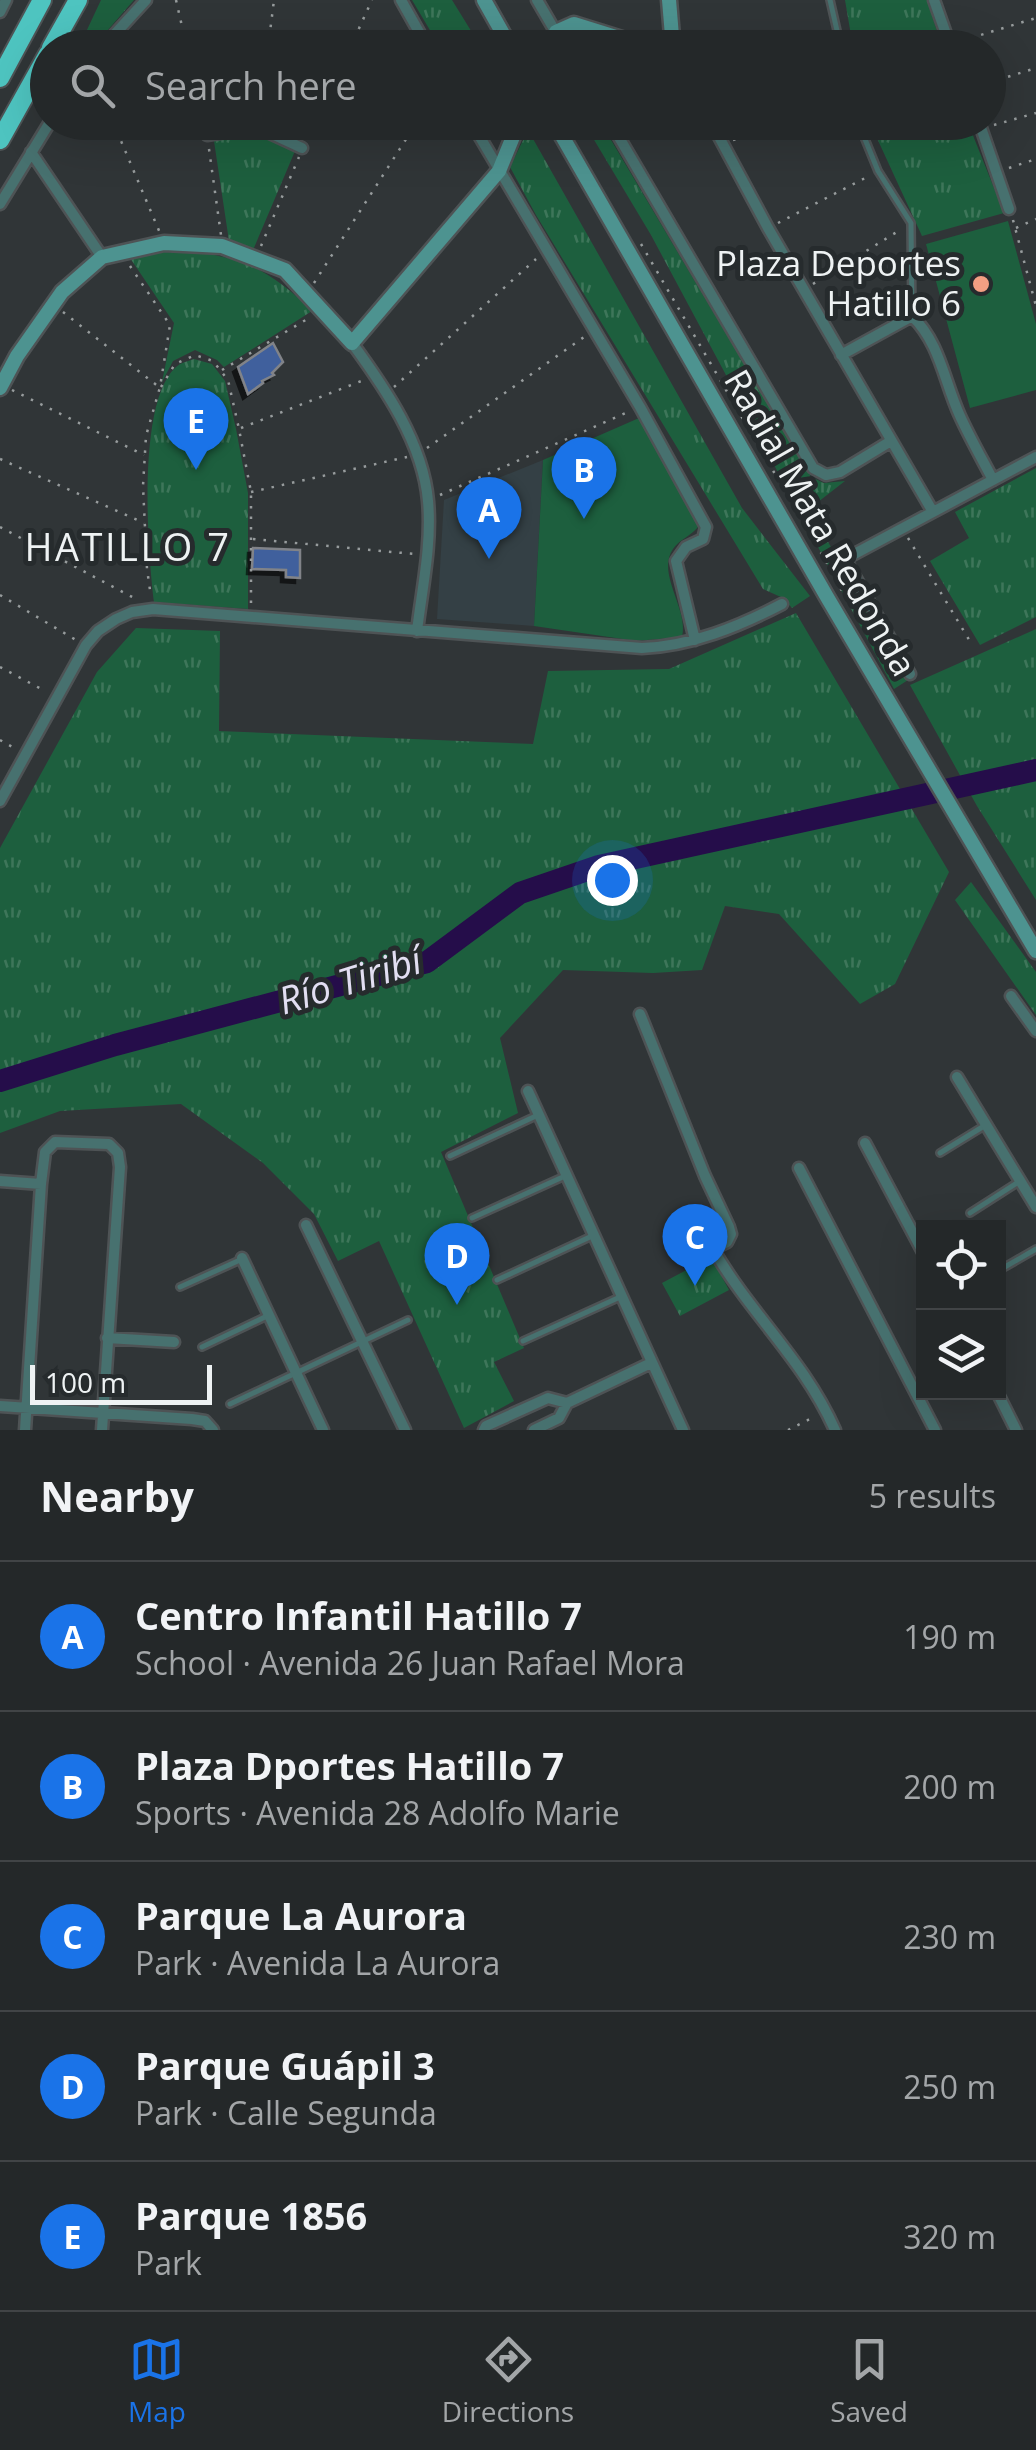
<!DOCTYPE html>
<html lang="en">
<head>
<meta charset="utf-8">
<style>
  :root { --surface:#242829; --page:#2c3031; --text:#f1f3f6; --muted:#a3a6a8; --line:#414446; --accent:#1a73e8 }
  body { margin:0; font-family:"Open Sans",sans-serif; background:var(--page); color:var(--text) }
  .controls { position:absolute; right:30px; bottom:30px; display:grid; overflow:hidden; border-radius:0px; box-shadow:0 10px 40px #0002 }
  .controls button { width:90px; height:90px; display:grid; place-items:center; padding:0; border:0; border-bottom:2px solid var(--line); background:var(--surface); color:var(--text); font:50px sans-serif }
  .scale { position:absolute; left:30px; bottom:25px; width:182px; box-sizing:border-box; padding-left:10px; border:5px solid #eef2f3; border-top:0; font-size:28px; line-height:35px; white-space:nowrap; color:#eef2f3; -webkit-text-stroke:8px #262b2d; paint-order:stroke }
  .you { position:absolute; left:612px; top:880px; width:35px; height:35px; margin:-25px; border:8px solid #fff; border-radius:50%; background:#1a73e8; box-shadow:0 0 0 15px #1a73e833 }
  .badge { display:grid; place-items:center; width:65px; height:65px; border-radius:50%; background:var(--accent); color:#fff; font-size:32px; font-weight:700 }
  .pin { position:absolute; translate:-50% -82px; filter:drop-shadow(0 2px 5px #0008) }
  .pin::after { content:''; position:absolute; top:52px; width:35px; height:30px; background:inherit; clip-path:polygon(0 0,100% 0,50% 100%) }
  .list { margin:0; padding:0; list-style:none }
  h2 { display:flex; justify-content:space-between; align-items:center; height:130px; margin:0; padding:0 40px; font-size:42px }
  h2 small { font-size:32px; font-weight:400; color:var(--muted) }
  .list li { display:grid; grid-template-columns:65px 1fr auto; gap:30px; align-items:center; box-sizing:border-box; height:150px; padding:0 40px; border-top:2px solid var(--line) }
  .list b { display:block; font-size:38px; white-space:nowrap }
  .list p { margin:0; font-size:32px; white-space:nowrap; color:var(--muted) }
  .list em { font-size:32px; font-style:normal; color:var(--muted) }
  .icon { flex:none; width:55px; height:55px; fill:none; stroke:currentColor; stroke-width:2; stroke-linecap:round; stroke-linejoin:round }
  .map { position:relative; flex:none; width:1036px; height:1430px; overflow:hidden }
  .search { position:absolute; background:var(--surface); box-shadow:0 10px 40px #0002; left:30px; right:30px; top:30px; height:110px; display:flex; align-items:center; gap:25px; box-sizing:border-box; padding:0 35px; border-radius:55px; color:var(--muted); font-size:38px }
  .sheet { height:880px; background:var(--surface) }
  nav { display:flex; justify-content:space-around; align-items:center; box-sizing:border-box; height:140px; border-top:2px solid var(--line); background:var(--surface); font-size:28px; color:var(--muted) }
  nav a { display:grid; justify-items:center; gap:5px }
  nav .on { color:var(--accent) }
  .map>svg:first-child { display:block }
</style>
</head>
<body>
<div class="map">
<svg width="1036" height="1430" viewBox="0 0 1036 1430">
  <defs>
    <pattern id="grass-tufts" width="24" height="20" patternUnits="userSpaceOnUse" patternTransform="scale(2.5)"><rect width="24" height="20" fill="#1d5f3e"/><path d="M3 7l-1-3M5 7V3M7 7l1-3M15 17l-1-3M17 17v-4M19 17l1-3" fill="none" stroke="#3e765a"/></pattern>
    <filter id="shadow"><feDropShadow dx="-5" dy="5" stdDeviation="0" flood-color="#0009"/></filter>
  </defs>
  <rect width="100%" height="100%" fill="#303537"/>
  <path fill="#344045" d="M543,460L534,626L437,619L444,500Z"/>
  <path fill="url(#grass-tufts)" d="M101,0H134L93,47H79Z
    M412,0H452L481,47H440Z
    M845,0H927L942,47H853Z
    M584,123H601L811,477L824,483L845,481L809,509L908,680L894,689L651,235Z
    M870,123H968L1004,213L922,236Z
    M528,130L742,508L810,596L792,608L783,598L763,589L536,215L510,167Z
    M257,134L295,151L253,250L229,241L214,141Z
    M190,251C247,259 271,271 312,311L224,367L217,360L195,350L173,361L162,382L174,323L130,258L161,252Z
    M194,359L212,364L225,381L236,429L248,493V609L154,602C148,554 135,393 180,364C184,362 189,361 194,359Z
    M1036,468V617L980,645L930,561L969,538L955,512Z
    M796,613L949,872L895,984L860,1004L779,914L725,906L702,970L653,973L563,970L500,1038L518,1113L441,1152L524,1348L494,1362L514,1401L464,1428L379,1241L338,1261L314,1214L263,1163L181,1104L60,1111L0,1133V848L97,672L136,628L220,631L219,731L533,744L548,671L669,669Z
    M1036,629V900L977,806L910,685Z
    M971,882L1036,972V1015L955,900Z
    M711,1257L729,1290L680,1316L662,1283Z"/>
  <path fill="#1d5f3e" d="M1008,221L1036,324V390L970,408L926,244Z
    M639,418L697,519L698,527C691,536 680,539 673,549C656,574 689,609 682,637L636,641L534,626L543,460Z"/>
  <g fill="none" stroke-linecap="round" stroke-linejoin="round">
    <path stroke="#250d4a" stroke-width="22" d="M0,1081L115,1045L427,962L520,893L599,866L1036,770"/>
  </g>
  <path fill="#3f619d" stroke="#818388" stroke-width="2.5" filter="url(#shadow)" d="M273,343L283,362L272,373L274,375L262,381L263,383L248,394L238,367Z
    M253,548L300,550V578L286,577V570L252,569Z"/>
  <g fill="none" stroke-linecap="round" stroke-linejoin="round">
    <g stroke="#4e5355" stroke-width="10">
      <path id="lane" d="M830,0L841,48
        M776,48L839,35
        M858,122L878,171L911,223L912,316
        M940,1153L984,1126
        M450,1156L538,1115
        M970,1213L1020,1181
        M472,1218L565,1176
        M1003,1268L1036,1249
        M497,1280L592,1236
        M180,1287L240,1260
        M523,1341L620,1297
        M202,1347L267,1316
        M230,1404L408,1320"/>
    </g>
    <g stroke="#4e5355" stroke-width="15">
      <path id="street" d="M401,0L428,48
        M537,0L565,48
        M934,0L951,48
        M0,12L6,0
        M102,48L146,0
        M471,122L640,407L706,527L703,539L686,547L676,561L695,640
        M610,122L813,468L826,475L840,472L891,441
        M711,122L768,228L933,512
        M979,122L1009,209
        M207,135L257,127L302,148
        M31,152L102,257
        M0,204L50,122
        M352,343C385,388 423,443 428,501C432,544 422,589 417,631
        M841,355L912,316C940,343 944,381 960,416C970,438 982,459 993,480
        M910,674L845,559L1036,457
        M0,801L86,645L98,631L116,619L132,612L153,609L642,648C691,646 738,627 782,604
        M1011,996L1036,1031
        M640,1014L705,1176L729,1227L731,1234L727,1242L713,1249C751,1315 804,1360 835,1430
        M957,1077L1036,1207
        M528,1091L683,1430
        M865,1143L924,1254
        M799,1168L935,1430
        M0,1181L41,1184L45,1152L55,1142L109,1144L118,1153L120,1167L102,1430
        M306,1225L405,1430
        M242,1258L323,1430
        M107,1338L174,1342
        M997,1392L1016,1430
        M0,1406L192,1419L205,1421L213,1430
        M25,1430L41,1184
        M484,1430L486,1426L548,1398L567,1403
        M534,1430L559,1418L567,1403L651,1363"/>
    </g>
    <g stroke="#4e5355" stroke-width="19">
      <path id="secondary" d="M484,0L511,48
        M669,0L673,48
        M550,48L556,32L574,24L651,48
        M554,122L827,597L1036,951
        M0,388L17,356L62,292L102,257L164,243L222,246L285,270L352,343L499,171L519,122"/>
    </g>
    <g stroke="#4e5355" stroke-width="22">
      <path id="highway" d="M51,48L78,0
        M0,78L42,0
        M0,140L48,54"/>
    </g>
    <path stroke="#979c9d" stroke-width="2.5" stroke-dasharray="2.5 8" stroke-linecap="butt" d="M176,0L187,48
      M961,41L1036,18
      M268,48L274,0
      M350,48L372,0
      M988,83L1036,68
      M113,122L160,233
      M994,125L1036,113
      M308,136L314,122
      M733,140L790,122
      M209,149L221,235
      M1009,168L1036,159
      M1013,220L1036,306
      M778,223L869,176
      M1016,228L1036,219
      M641,244L842,589L840,590
      M261,246L299,157
      M130,266L170,325L160,387L146,436L143,486L147,569L151,597
      M314,283L417,122
      M813,284L900,230
      M63,312L159,387
      M222,370L309,318
      M161,387L175,364L195,355L213,361L228,380L239,429L251,492V608
      M394,387L536,259
      M12,390L144,455
      M241,428L364,380
      M427,448L584,337
      M0,459L144,523
      M251,492L407,457
      M440,495L630,411
      M0,527L136,599
      M908,538L971,643
      M253,539L414,554
      M0,595L76,640
      M0,667L45,691
      M0,740L14,748
      M788,1430L816,1416"/>
    <use href="#lane" stroke="#47716f" stroke-width="5"/>
    <use href="#street" stroke="#47716f" stroke-width="10"/>
    <use href="#secondary" stroke="#4d9390" stroke-width="14"/>
    <use href="#highway" stroke="#4ec4c0" stroke-width="18"/>
  </g>
  <circle fill="#f39f83" stroke="#262b2d" stroke-width="4" cx="981" cy="284" r="10"/>
  <g text-anchor="middle" stroke-width="10" stroke-linejoin="round" paint-order="stroke">
    <g font-size="35" fill="#eef2f3" stroke="#262b2d" text-anchor="end">
      <text x="961" y="276">Plaza Deportes<tspan x="961" dy="40">Hatillo 6</tspan></text>
    </g>
    <g font-size="35" fill="#eef2f3" stroke="#262b2d">
      <text transform="translate(820 523) rotate(60)" y="12">Radial Mata Redonda</text>
    </g>
    <g font-size="38" letter-spacing="2.5" fill="#eef2f3" stroke="#262b2d">
      <text x="128" y="561">HATILLO 7</text>
    </g>
    <g font-size="38" font-style="italic" fill="#e2def2" stroke="#262b2d">
      <text transform="translate(350 981) rotate(-17)" y="13">Río Tiribí</text>
    </g>
  </g>
</svg>
<div class="controls">
<button><svg class="icon" aria-label="locate" viewBox="0 0 24 24"><circle cx="12" cy="12" r="6"/><path d="M12 2v4M12 18v4M2 12h4M18 12h4"/></svg></button>
<button><svg class="icon" aria-label="layers" viewBox="0 0 24 24"><path d="M12 4l9 5-9 5-9-5zM3 14l9 5 9-5"/></svg></button>
</div>
<div class="scale">100 m</div>
<div class="you"></div>
<div class="pin badge" style="left:489px;top:559px">A</div>
<div class="pin badge" style="left:584px;top:519px">B</div>
<div class="pin badge" style="left:695px;top:1286px">C</div>
<div class="pin badge" style="left:457px;top:1305px">D</div>
<div class="pin badge" style="left:196px;top:470px">E</div>
<div class="search"><svg class="icon" aria-label="search" viewBox="0 0 24 24"><circle cx="10" cy="10" r="6"/><path d="M15 15l6 6"/></svg>Search here</div>
</div>
<section class="sheet">
<h2>Nearby<small>5 results</small></h2>
<ul class="list">
<li><span class="badge">A</span><div><b>Centro Infantil Hatillo 7</b><p>School · Avenida 26 Juan Rafael Mora</p></div><em>190 m</em></li>
<li><span class="badge">B</span><div><b>Plaza Dportes Hatillo 7</b><p>Sports · Avenida 28 Adolfo Marie</p></div><em>200 m</em></li>
<li><span class="badge">C</span><div><b>Parque La Aurora</b><p>Park · Avenida La Aurora</p></div><em>230 m</em></li>
<li><span class="badge">D</span><div><b>Parque Guápil 3</b><p>Park · Calle Segunda</p></div><em>250 m</em></li>
<li><span class="badge">E</span><div><b>Parque 1856</b><p>Park</p></div><em>320 m</em></li>
</ul>
</section>
<nav>
<a class="on"><svg class="icon" aria-label="map" viewBox="0 0 24 24"><path d="M3 6l6-2 6 2 6-2v14l-6 2-6-2-6 2zM9 4v14M15 6v14"/></svg>Map</a>
<a><svg class="icon" aria-label="directions" viewBox="0 0 24 24"><path d="M12 3l9 9-9 9-9-9zM9 14v-3h6M13 9l2 2-2 2"/></svg>Directions</a>
<a><svg class="icon" aria-label="saved" viewBox="0 0 24 24"><path d="M7 4h10v16l-5-4-5 4z"/></svg>Saved</a>
</nav>
</body>
</html>
